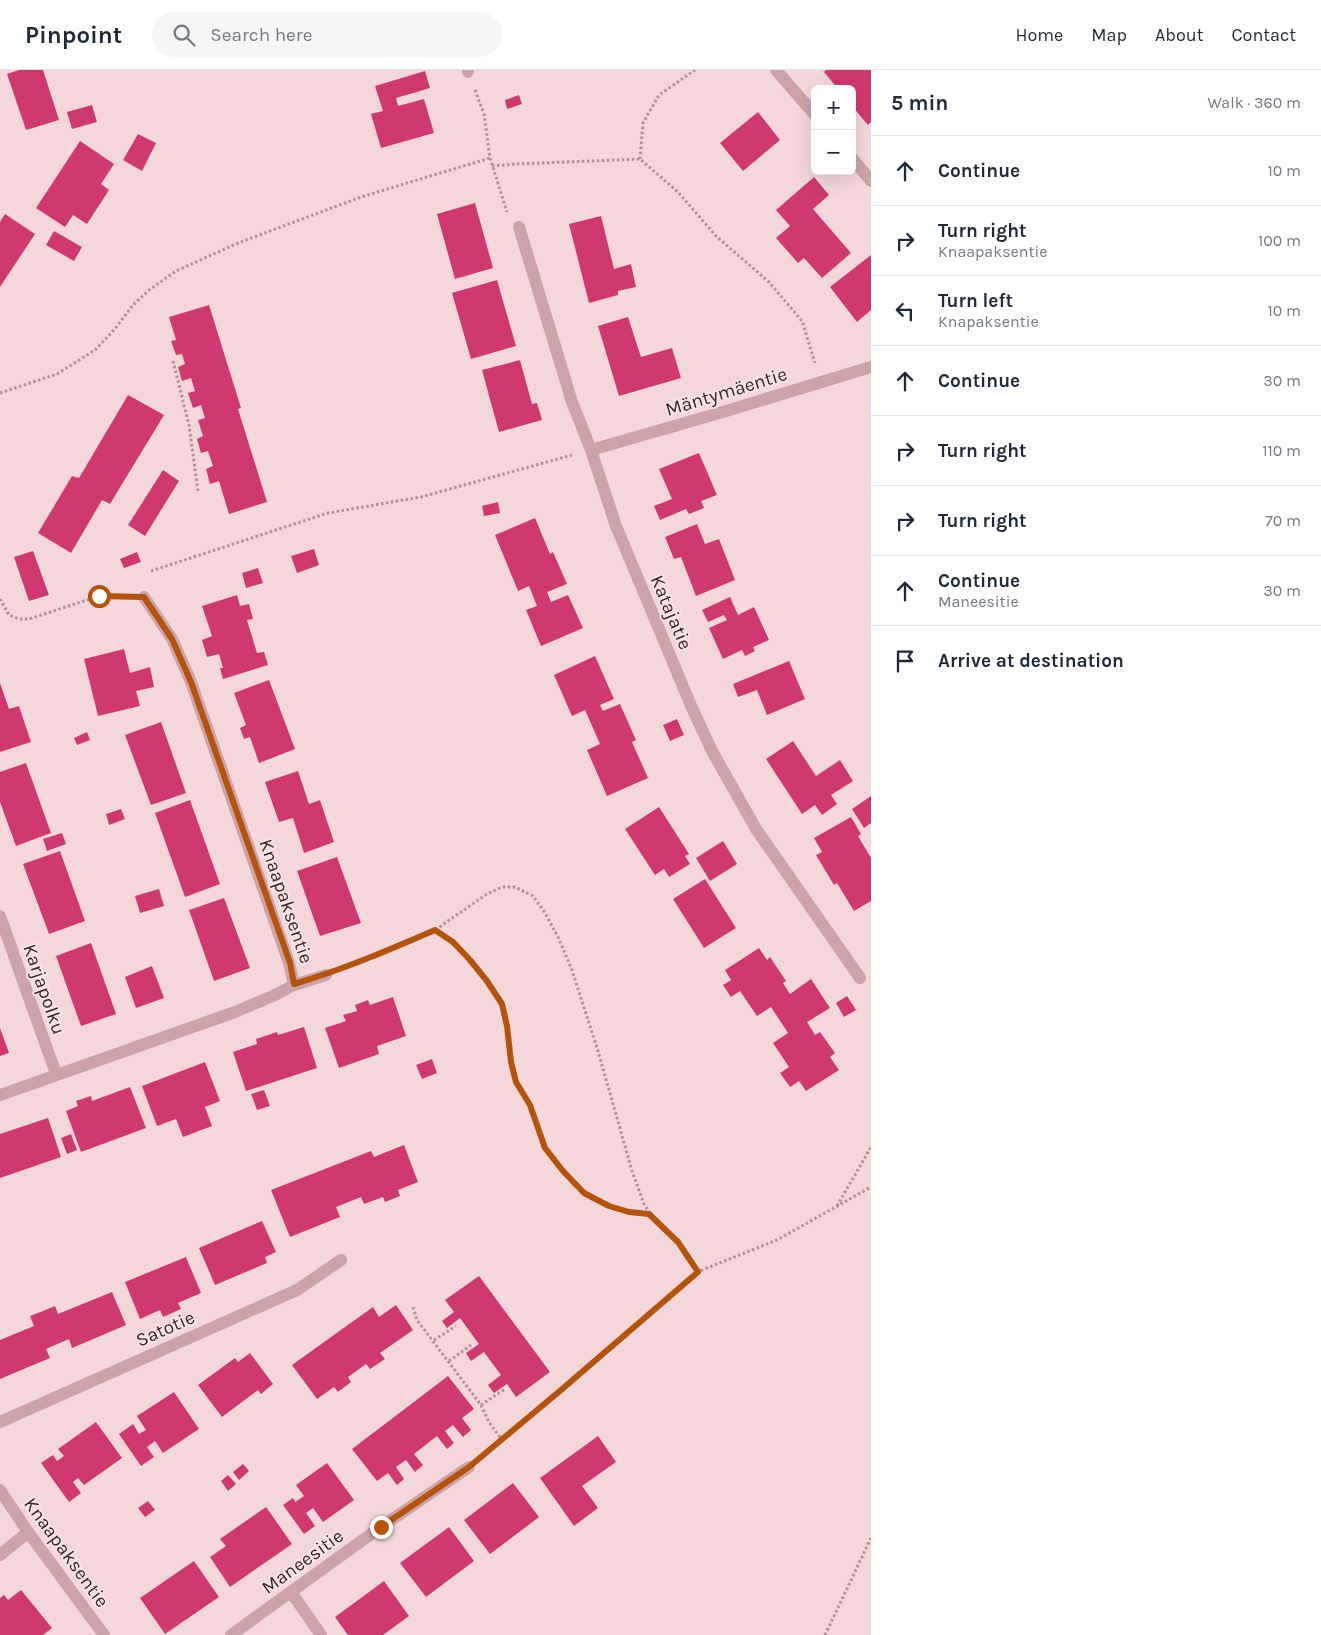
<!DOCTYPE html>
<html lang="en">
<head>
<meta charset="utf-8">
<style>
  :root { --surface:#fff; --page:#f6f6f7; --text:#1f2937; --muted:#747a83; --line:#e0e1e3 }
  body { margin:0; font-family:Karla,sans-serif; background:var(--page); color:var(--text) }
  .controls { position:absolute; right:15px; top:15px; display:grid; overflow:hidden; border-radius:8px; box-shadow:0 5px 20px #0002 }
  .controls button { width:45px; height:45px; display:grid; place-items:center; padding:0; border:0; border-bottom:1px solid var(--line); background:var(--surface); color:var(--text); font:25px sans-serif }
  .stop { position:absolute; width:15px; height:15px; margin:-11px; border:4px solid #b45309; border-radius:50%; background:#fff }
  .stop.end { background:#b45309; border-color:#fff; box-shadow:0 1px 5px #0008 }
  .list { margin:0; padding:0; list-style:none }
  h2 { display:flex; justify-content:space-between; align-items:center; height:65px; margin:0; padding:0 20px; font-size:21px }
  h2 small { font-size:16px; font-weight:400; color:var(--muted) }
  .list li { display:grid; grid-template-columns:32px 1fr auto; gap:15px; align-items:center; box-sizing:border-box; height:70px; padding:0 20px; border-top:1px solid var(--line) }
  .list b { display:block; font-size:19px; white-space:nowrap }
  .list p { margin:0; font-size:16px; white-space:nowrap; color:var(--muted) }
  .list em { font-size:16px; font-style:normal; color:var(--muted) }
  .icon { flex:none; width:28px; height:28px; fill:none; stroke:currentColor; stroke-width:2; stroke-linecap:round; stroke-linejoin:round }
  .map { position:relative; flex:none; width:871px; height:1565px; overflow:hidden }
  header { display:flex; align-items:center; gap:30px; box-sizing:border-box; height:70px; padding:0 25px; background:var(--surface); border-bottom:1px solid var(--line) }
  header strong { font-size:24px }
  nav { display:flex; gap:28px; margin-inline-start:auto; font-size:18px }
  .search { width:350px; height:45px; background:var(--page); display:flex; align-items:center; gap:12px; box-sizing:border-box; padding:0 18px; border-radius:28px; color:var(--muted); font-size:19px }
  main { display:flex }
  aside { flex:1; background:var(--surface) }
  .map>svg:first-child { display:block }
</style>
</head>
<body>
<header>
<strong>Pinpoint</strong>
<div class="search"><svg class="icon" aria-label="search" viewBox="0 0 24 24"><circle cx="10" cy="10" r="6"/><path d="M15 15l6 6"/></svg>Search here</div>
<nav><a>Home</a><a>Map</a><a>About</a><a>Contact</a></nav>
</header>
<main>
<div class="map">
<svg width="871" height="1565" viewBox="0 0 871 1565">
  <rect width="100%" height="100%" fill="#f3d7da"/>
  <path fill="#d03970" d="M19,0H43L59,50L26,60L7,4Z
    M826,0H871V52L868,55L852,36V19H838L824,2Z
    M425,1L430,18L396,28L398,36L424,29L434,63L381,78L371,44L383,41L375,16Z
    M519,25L522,34L507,39L505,30Z
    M92,35L97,52L72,59L67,42Z
    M758,42L780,70L743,101L720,73Z
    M138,64L156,73L142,101L123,90Z
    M80,71L114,94L101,114L109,120L87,154L73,145L65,157L36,138Z
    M814,107L829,125L813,139L851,183L822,208L804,188L798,193L776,168L790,156L776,140Z
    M475,133L493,198L455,209L437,144Z
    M5,144L35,164L0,217V152Z
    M601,146L614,199L631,194L636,217L618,221V225L589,233L569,154Z
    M54,161L82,177L74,191L46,175Z
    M871,185V240L857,252L830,217Z
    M497,210L516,276L471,289L452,223Z
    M209,235L241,338L238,339L267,432L229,444L219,411L210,414L206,399L213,396L208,381L201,383L197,369L203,366L198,350L205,348L201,335L193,338L188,323L195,321L191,308L182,311L178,297L185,294L182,284L176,285L171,271L176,270L169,247Z
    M628,247L641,287L672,278L681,308L619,326L598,256Z
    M520,290L532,334L537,333L542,350L499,362L482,300Z
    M128,325L164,345L110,434L102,430L71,483L38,463L72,406L79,408Z
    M699,383L717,425L701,431L704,438L689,444L686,439L660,450L654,436L672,429L659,399Z
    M163,400L179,411L145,466L128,455Z
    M498,432L500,443L484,446L482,436Z
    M535,448L550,484L553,482L567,514L547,522L551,532L568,525L583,558L541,576L526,540L537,536L529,516L518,521L495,465Z
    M697,454L705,474L719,469L735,510L696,526L681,487L674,489L665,467Z
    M314,479L319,495L297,503L291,486Z
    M33,481L49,525L29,531L14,487Z
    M137,482L141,492L124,498L120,489Z
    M258,498L263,513L246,518L242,503Z
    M237,525L240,536L249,534L253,549L247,550L257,583L264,582L268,595L223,609L220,598H223L219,584L207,587L202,570L212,566L202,536Z
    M730,527L738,545L754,537L769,570L753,577L755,581L745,586L742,580L723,589L709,558L727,550L724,545L708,552L702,540Z
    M124,579L130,603L150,597L154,617L136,621L140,636L98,646L84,589Z
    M595,586L614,629L600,635L603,641L620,634L636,670L632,672L648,708L607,726L587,680L600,674L585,640L572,646L554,605Z
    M789,591L805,629L767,645L757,620L738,627L733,614Z
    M269,610L295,679L259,693L250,667L244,669L240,658L246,655L234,623Z
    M0,613L9,639L19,636L31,672L0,682Z
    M677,649L684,665L670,671L663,655Z
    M161,652L186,723L151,735L125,665Z
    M87,662L90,670L77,675L74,668Z
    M793,671L816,706L840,690L853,711L831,725L837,734L822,745L815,735L802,744L766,689Z
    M26,693L51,763L16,776L0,732V702Z
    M298,701L309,734L320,730L334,772L304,783L293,748L279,752L265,712Z
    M871,726V753L864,758L852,739Z
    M190,730L220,814L185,827L155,743Z
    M659,737L689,784L685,786L690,794L669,807L664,799L655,805L625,759Z
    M121,739L125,749L109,755L106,744Z
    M851,747L861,764L858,766L871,788V831L854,841L837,813L834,815L816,785L822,782L814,768Z
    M62,763L66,774L47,781L43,769Z
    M723,771L737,794L710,811L696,788Z
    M60,781L85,851L49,864L23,794Z
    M337,787L361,853L320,866L297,801Z
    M705,809L736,858L704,878L673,829Z
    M159,819L164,836L140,843L135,826Z
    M224,828L250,898L214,911L189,840Z
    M91,873L116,944L81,956L56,886Z
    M759,878L767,890L770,887L786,911L783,913L790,924L811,909L830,938L807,952L815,965L820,962L835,983L830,987L839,1000L806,1021L799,1011L790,1017L780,1003L789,997L773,973L788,963L771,937L757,946L740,921L731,927L723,915L731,910L725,900Z
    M152,896L164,928L136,938L125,907Z
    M847,926L856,940L844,947L836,933Z
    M393,927L406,966L377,976L379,984L339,998L325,958L346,951L343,945L357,941L355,935L368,930L370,935Z
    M304,957L317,998L246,1021L233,982L257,974L256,969L277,962L278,965Z
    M0,958L9,983L0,986Z
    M432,989L437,1003L422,1009L416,995Z
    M205,992L220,1031L205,1037L212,1056L183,1067L176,1049L157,1056L142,1016Z
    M130,1017L146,1058L81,1082L66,1041L78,1036L76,1031L91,1026L92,1031Z
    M264,1020L270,1036L257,1040L251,1024Z
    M48,1048L61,1087L0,1108V1064Z
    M71,1064L77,1080L67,1084L61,1068Z
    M404,1075L418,1112L398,1120L400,1126L385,1132L383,1127L364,1134L361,1127L336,1137L340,1147L290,1167L271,1120L371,1081L374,1087Z
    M262,1151L276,1182L265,1187L267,1193L215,1215L199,1178Z
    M186,1187L201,1223L178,1233L181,1239L163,1247L160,1240L140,1249L125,1212Z
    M479,1206L550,1302L516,1327L507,1314L494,1323L488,1315L501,1305L484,1282L471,1291L466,1283L479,1274L460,1248L447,1258L442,1251L454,1242L445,1230Z
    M112,1222L126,1255L72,1278L69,1269L46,1279L50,1288L0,1309V1270L34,1256L30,1246L43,1241L55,1236L58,1244Z
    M396,1235L413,1260L380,1283L385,1289L370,1299L366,1294L348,1307L351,1312L338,1322L334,1317L317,1329L292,1295L373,1237L379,1247Z
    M250,1283L273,1314L261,1324L258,1320L222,1347L198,1315L235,1288L238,1292Z
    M448,1306L474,1339L462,1348L471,1360L463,1367L453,1355L445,1361L454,1373L447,1379L437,1366L414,1384L423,1395L415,1402L406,1390L396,1397L404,1409L397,1415L388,1403L377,1411L352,1379Z
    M174,1322L199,1359L163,1383L155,1371L147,1377L154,1387L141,1396L119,1364L133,1354L139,1364L146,1360L137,1346Z
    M96,1352L122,1388L84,1415L78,1408L73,1412L81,1423L69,1432L41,1393L53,1385L57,1391L64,1386L58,1379Z
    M598,1366L616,1392L582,1416L598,1438L574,1456L540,1408Z
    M327,1393L354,1430L323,1452L313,1438L306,1443L315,1456L304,1464L283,1435L293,1428L295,1432L304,1426L296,1415Z
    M243,1394L249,1401L239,1410L233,1402Z
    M228,1405L236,1414L228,1421L221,1411Z
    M513,1413L539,1447L490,1484L464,1450Z
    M148,1431L155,1440L145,1447L138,1438Z
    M266,1437L292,1474L230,1517L210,1487L226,1476L220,1469Z
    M449,1457L474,1491L426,1527L400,1493Z
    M194,1491L219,1527L165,1564L140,1528Z
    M384,1511L409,1546L383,1565H348L335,1547Z
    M21,1520L52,1558L43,1565H0V1528L4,1525L8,1530Z"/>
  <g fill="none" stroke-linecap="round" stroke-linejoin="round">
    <path stroke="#b88d94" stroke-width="3" stroke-dasharray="2.5 2.5" stroke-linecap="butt" d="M475,20L484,44L490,88L507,142
      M640,89L643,53L659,25L695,0
      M492,96L516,94L640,89L678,122L716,166L769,212L802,251L815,293
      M173,291L189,355L198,421
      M0,323L57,304L95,280L114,260L133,235L149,220L176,201L238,173L361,127L490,88
      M151,501L328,443L421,427L572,385
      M0,529L9,545L19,549H29L99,526H125
      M435,860C461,878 487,904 501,933C510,951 507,973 511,993C515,1013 524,1021 531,1038C536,1051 539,1065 545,1077C548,1084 554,1090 559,1095C585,1129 607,1139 649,1144
      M343,898L435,860L487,824L502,817H515L533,826L544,841L558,867L572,900L598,981L632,1101L644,1134L655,1151L678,1172L697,1202
      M837,1136L871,1077
      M413,1237L417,1250L481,1335L489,1352L502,1370
      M434,1270L456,1256
      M449,1291L471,1275
      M481,1335L505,1319
      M484,1385L697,1202L777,1170L871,1117
      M825,1565L871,1468"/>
    <path stroke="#cca3a9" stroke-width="12" d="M468,0V2
      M776,0L815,45
      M852,88L871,111
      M519,157L572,332L591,380L616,456L692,638L712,681L756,759L860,908
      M591,380L723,342L871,297
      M0,846L56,1004
      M294,915L326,905
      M0,1025L235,942L275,925L294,915L289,893L191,612L172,569L144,527
      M0,1352L297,1220L341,1190
      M0,1420L28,1462L104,1565
      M0,1485L28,1462
      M291,1522L321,1565
      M231,1565L381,1457L469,1397"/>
  </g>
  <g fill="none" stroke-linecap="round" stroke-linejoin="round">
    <path stroke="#b45309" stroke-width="6" d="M99,526L144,527L172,569L191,612L290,893L294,914C342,900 389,880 435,860L453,872L470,890L487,911L502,934L507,956L511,992L516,1012L530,1035L545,1078L563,1101L584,1123L609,1136L629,1142L649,1144L678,1172L698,1202L561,1320L469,1397L381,1457"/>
  </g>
  <g text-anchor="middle" stroke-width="4" stroke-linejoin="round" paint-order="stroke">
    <g font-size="19" fill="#36252a" stroke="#fbe4e5">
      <text transform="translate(726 321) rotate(-17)" y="7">Mäntymäentie</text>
      <text transform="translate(672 542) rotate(67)" y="7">Katajatie</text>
      <text transform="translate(287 831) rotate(71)" y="7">Knaapaksentie</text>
      <text transform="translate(45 919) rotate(71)" y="7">Karjapolku</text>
      <text transform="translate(165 1258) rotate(-24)" y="7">Satotie</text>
      <text transform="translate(67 1482) rotate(54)" y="7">Knaapaksentie</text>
      <text transform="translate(302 1491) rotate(-36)" y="7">Maneesitie</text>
    </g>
  </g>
</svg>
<div class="controls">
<button>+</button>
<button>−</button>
</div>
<div class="stop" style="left:99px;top:526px"></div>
<div class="stop end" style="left:381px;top:1457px"></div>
</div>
<aside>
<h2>5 min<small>Walk · 360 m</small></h2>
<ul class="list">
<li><svg class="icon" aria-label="ahead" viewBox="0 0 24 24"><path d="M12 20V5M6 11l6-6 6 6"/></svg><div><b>Continue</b></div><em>10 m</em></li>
<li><svg class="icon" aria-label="right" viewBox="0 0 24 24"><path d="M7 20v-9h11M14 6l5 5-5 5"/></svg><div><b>Turn right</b><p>Knaapaksentie</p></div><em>100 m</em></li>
<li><svg class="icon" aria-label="left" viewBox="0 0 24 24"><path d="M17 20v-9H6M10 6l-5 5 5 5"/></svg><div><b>Turn left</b><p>Knapaksentie</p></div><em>10 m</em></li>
<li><svg class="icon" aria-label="ahead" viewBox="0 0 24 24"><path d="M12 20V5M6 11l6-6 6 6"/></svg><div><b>Continue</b></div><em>30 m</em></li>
<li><svg class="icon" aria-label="right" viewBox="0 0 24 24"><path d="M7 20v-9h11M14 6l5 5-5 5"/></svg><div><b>Turn right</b></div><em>110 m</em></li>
<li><svg class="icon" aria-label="right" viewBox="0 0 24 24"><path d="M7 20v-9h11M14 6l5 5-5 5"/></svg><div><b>Turn right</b></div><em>70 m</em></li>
<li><svg class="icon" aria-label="ahead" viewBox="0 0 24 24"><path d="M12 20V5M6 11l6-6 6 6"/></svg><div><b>Continue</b><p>Maneesitie</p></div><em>30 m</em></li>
<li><svg class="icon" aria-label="arrive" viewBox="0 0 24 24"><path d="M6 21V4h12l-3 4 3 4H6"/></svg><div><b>Arrive at destination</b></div></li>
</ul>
</aside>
</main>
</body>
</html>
